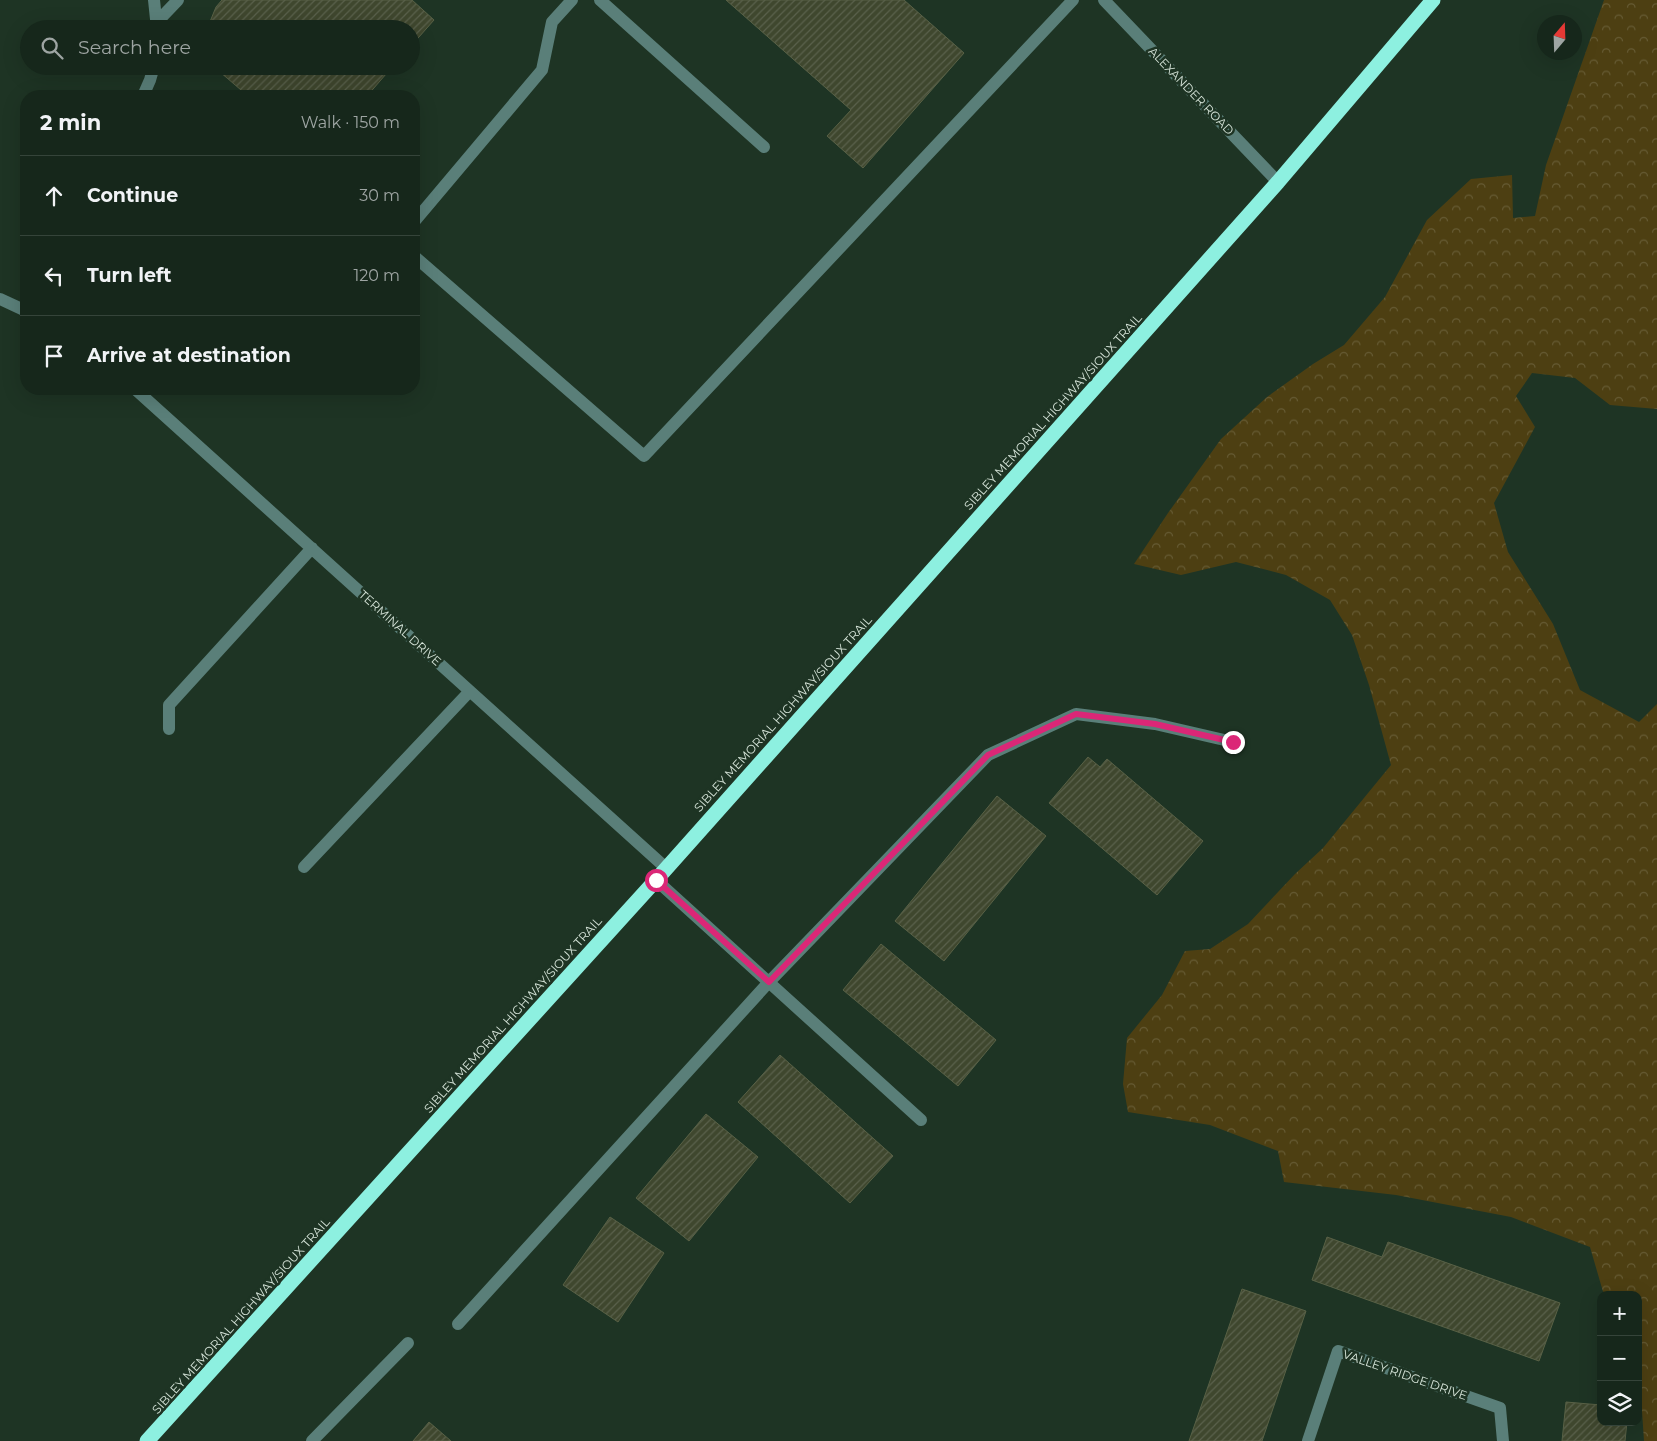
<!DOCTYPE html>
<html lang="en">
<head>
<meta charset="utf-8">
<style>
  :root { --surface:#16271b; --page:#233328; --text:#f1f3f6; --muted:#9ea5a3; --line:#35443a }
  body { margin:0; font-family:Montserrat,sans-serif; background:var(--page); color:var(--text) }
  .controls { position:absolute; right:15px; bottom:15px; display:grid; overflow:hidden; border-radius:10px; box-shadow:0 5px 20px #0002 }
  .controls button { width:45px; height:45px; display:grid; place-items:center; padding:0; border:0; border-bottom:1px solid var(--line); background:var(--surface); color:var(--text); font:25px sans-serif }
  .compass { position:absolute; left:1537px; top:15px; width:45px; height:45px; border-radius:50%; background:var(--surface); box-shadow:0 5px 20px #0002; rotate:19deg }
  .stop { position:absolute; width:15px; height:15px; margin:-11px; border:4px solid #db2777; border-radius:50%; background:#fff }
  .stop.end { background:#db2777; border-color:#fff; box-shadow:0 1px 5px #0008 }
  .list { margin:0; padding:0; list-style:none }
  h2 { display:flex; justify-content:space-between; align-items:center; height:65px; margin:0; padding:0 20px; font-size:21px }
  h2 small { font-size:16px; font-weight:400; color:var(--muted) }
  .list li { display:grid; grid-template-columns:32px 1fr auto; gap:15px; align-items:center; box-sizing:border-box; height:80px; padding:0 20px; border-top:1px solid var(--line) }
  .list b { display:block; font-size:19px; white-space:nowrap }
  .list em { font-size:16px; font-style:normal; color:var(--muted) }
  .icon { flex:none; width:28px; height:28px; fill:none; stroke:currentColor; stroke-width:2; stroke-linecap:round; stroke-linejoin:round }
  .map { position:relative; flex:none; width:1657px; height:1441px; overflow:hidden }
  .search { position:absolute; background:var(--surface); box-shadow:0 5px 20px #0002; left:20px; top:20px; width:400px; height:55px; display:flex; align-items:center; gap:12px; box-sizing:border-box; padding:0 18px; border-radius:28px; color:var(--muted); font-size:19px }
  .panel { position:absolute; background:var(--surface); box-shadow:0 5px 20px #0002; left:20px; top:90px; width:400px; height:305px; border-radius:20px }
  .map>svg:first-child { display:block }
</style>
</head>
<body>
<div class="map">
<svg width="1657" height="1441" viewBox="0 0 1657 1441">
  <defs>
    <pattern id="forest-crowns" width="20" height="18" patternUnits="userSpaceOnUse" patternTransform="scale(1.25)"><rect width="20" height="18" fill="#4d3f12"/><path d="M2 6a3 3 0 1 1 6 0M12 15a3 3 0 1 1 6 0" fill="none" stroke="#665b34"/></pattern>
    <pattern id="building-hatch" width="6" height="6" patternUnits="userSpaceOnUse" patternTransform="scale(1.25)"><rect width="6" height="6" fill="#3f472e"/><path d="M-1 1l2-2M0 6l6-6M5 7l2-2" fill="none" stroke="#5a614c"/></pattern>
  </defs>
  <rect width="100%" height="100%" fill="#1e3424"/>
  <path fill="url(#forest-crowns)" d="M1604,0H1657V409L1610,405L1575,378L1532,373L1516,396L1535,427L1494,503L1508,552L1553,624L1580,690L1639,722L1657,704V1441H1644L1641,1396L1638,1393V1295H1604L1590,1247L1511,1217L1396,1195L1284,1182L1278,1151L1210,1125L1128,1112L1123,1084L1127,1038L1162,995L1185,951L1210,949L1248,924L1295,874L1323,848L1391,765L1369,685L1352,635L1330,600L1286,575L1236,562L1181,575L1134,564L1168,513L1221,439L1267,397L1313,364L1344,345L1385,297L1427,220L1471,179L1512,175L1513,218L1535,216L1546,165Z"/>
  <path fill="url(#building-hatch)" stroke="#596146" d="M222,0H412L434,20L411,46V29H207L216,7Z
    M726,0H904L964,53L863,168L827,136L851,110Z
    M213,66H393L367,96H248Z
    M1088,757L1100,767L1107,759L1203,841L1157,895L1049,803Z
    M997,796L1046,836L944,961L895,921Z
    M881,944L996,1040L958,1086L843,990Z
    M780,1055L893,1156L850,1203L738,1102Z
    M706,1114L758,1157L689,1241L636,1198Z
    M610,1217L664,1253L618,1322L563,1285Z
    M1327,1237L1382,1257L1388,1242L1560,1303L1539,1361L1312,1280Z
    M1242,1289L1306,1311L1262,1441H1189Z
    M1566,1402L1601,1405V1422H1627L1625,1441H1562Z
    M429,1422L451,1441H413Z"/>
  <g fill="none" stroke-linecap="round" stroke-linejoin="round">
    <path stroke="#5a7f79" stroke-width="12" d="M154,0L157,29
      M600,0L764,147
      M1104,0L1278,182
      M156,23L178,0
      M143,96L150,80L154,66
      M414,222L542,70L552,22L572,0
      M414,256L644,456L1073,0
      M0,299L26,311
      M135,389L666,868
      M169,729V705L312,548
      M304,867L470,691
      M656,880L921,1120
      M458,1324L769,982L988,755L1076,714L1155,724L1233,742
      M312,1441L408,1343
      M1308,1441L1338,1351L1500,1408L1503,1441"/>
    <path stroke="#8df0e0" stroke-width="15" d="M147,1441L656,880L1278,182L1433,0"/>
  </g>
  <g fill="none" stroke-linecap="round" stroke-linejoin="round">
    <path stroke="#db2777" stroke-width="6" d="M656,880L769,982L988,755L1076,714L1155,724L1233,742"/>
  </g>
  <g text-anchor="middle" stroke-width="5" stroke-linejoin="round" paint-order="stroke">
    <g font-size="12" fill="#d7e5da" stroke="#1e3424">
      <text transform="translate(1191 91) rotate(46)" y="4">ALEXANDER ROAD</text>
      <text transform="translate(1053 412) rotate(-48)" y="4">SIBLEY MEMORIAL HIGHWAY/SIOUX TRAIL</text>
      <text transform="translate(400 628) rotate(42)" y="4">TERMINAL DRIVE</text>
      <text transform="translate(783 714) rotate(-48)" y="4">SIBLEY MEMORIAL HIGHWAY/SIOUX TRAIL</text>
      <text transform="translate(513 1015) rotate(-48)" y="4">SIBLEY MEMORIAL HIGHWAY/SIOUX TRAIL</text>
      <text transform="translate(241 1316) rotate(-48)" y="4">SIBLEY MEMORIAL HIGHWAY/SIOUX TRAIL</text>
      <text transform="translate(1405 1375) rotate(19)" y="4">VALLEY RIDGE DRIVE</text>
    </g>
  </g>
</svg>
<div class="controls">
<button>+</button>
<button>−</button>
<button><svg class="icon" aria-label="layers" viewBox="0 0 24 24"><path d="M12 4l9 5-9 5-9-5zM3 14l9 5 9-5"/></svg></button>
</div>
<svg class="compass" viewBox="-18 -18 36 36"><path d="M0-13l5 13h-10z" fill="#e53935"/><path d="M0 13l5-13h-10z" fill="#9ea5a3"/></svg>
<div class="stop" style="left:656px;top:880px"></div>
<div class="stop end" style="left:1233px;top:742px"></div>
<div class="search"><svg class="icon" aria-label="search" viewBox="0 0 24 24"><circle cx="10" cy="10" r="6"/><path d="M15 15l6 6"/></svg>Search here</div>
<section class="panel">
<h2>2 min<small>Walk · 150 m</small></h2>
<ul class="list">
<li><svg class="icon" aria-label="ahead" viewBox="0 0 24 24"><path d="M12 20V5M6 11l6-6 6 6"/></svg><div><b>Continue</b></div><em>30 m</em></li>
<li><svg class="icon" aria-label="left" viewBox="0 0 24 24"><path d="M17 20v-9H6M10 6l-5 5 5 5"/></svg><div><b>Turn left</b></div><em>120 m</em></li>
<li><svg class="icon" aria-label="arrive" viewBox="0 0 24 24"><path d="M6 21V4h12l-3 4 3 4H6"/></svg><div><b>Arrive at destination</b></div></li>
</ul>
</section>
</div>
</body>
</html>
